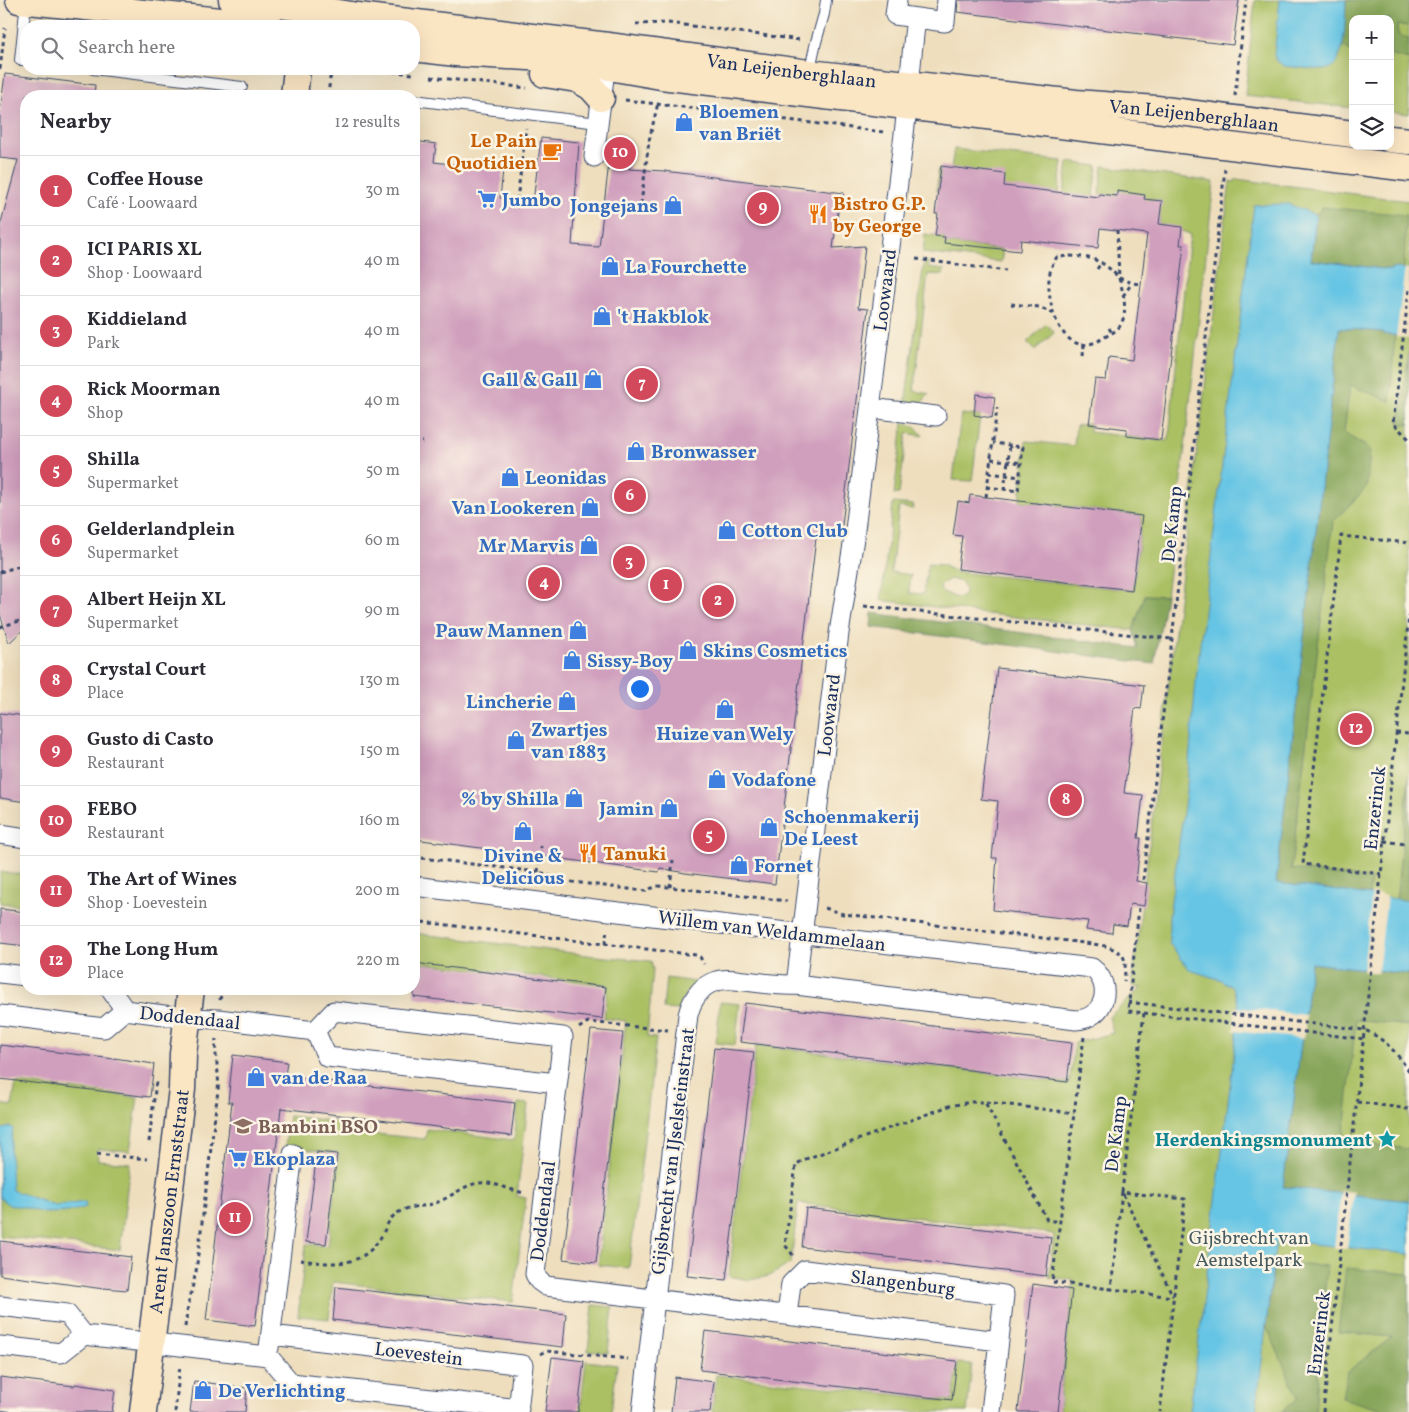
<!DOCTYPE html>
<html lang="en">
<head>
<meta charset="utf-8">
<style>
  :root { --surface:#fff; --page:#f2f2f3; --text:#2b2b33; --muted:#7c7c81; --line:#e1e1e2; --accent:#d1495b }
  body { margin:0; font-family:Vollkorn,serif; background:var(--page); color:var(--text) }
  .controls { position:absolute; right:15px; top:15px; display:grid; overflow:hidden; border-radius:10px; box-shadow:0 5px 20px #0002 }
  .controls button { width:45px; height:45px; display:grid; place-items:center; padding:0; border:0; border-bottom:1px solid var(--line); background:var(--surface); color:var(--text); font:25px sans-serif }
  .you { position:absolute; left:639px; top:688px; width:18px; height:18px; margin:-12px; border:4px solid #fff; border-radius:50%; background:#1a73e8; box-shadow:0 0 0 8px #1a73e833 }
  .badge { display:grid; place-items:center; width:32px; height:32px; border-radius:50%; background:var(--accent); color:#fff; font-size:16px; font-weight:700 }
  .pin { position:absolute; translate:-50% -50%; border:2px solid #fff; box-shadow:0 1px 5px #0006 }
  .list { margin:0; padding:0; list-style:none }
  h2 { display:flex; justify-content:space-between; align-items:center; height:65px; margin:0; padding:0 20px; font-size:21px }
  h2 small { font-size:16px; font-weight:400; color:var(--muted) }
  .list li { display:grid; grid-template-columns:32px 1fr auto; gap:15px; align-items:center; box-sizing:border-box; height:70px; padding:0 20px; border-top:1px solid var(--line) }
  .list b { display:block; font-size:19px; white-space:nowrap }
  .list p { margin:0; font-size:16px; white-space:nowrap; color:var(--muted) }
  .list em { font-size:16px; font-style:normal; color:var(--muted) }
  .icon { flex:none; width:28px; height:28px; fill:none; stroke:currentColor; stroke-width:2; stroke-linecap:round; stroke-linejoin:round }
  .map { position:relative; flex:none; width:1409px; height:1412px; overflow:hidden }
  .search { position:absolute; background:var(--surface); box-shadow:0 5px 20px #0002; left:20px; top:20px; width:400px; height:55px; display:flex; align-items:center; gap:12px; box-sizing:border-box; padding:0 18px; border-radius:20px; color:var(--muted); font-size:19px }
  .panel { position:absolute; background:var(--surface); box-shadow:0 5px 20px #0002; left:20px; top:90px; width:400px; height:905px; border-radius:20px }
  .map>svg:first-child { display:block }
</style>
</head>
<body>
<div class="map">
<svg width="1409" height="1412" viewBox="0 0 1409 1412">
  <rect width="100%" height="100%" fill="#fcf5e5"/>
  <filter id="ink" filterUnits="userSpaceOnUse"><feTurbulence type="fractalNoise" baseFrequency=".02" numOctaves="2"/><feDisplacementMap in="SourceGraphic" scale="10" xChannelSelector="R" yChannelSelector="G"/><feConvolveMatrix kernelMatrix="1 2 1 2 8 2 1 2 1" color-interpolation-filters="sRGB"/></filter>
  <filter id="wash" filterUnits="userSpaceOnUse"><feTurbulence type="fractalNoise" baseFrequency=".0096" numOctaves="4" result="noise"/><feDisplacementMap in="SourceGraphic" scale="20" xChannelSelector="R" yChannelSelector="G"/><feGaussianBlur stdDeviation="1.12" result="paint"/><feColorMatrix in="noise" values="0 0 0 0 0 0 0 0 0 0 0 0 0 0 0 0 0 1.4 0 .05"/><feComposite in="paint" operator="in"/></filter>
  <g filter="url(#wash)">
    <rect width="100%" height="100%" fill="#eedebd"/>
    <path fill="#aac064" stroke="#627861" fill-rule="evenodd" d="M1255,0H1409V114L1390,112V19H1353V108L1245,96Z
      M954,149L1062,161L1059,193L1025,190L937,191L938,170L951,169Z
      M1068,162L1098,166L1093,203L1064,194Z
      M1103,166L1214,182L1185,447L1166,596L1145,595L1133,630L988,614L881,600L893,503L914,505L913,509L899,507L891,572L911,575L909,593L923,594L928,564L942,565L956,572L1133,590L1142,516L1020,501L1026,441L1074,446L1076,426L1089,423V432L1168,441L1169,438L1174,384L1190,234L1159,224L1161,201L1099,194ZM950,579L962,582L965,590L964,596L957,598L941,591L940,585Z
      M1236,179L1409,201V1412H1059L1073,1280L1049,1277L1054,1234L798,1203L791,1263L770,1276L749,1280L729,1276L756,1045L1069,1083L1075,1043L1113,1033L1109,1017L1141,988L1132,986L1138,936L1230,181L1235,182Z
      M925,234L945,237V243L1003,250L1001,262L923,253Z
      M924,262H929L928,268L944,270L943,275L928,274L914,391L929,394L920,405H905Z
      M1046,324L1054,333L1035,350L1027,342Z
      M961,414L980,416L972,481L953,480Z
      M903,423L915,426L923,436L907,433L899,494H894Z
      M0,872L26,875V906L0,903Z
      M414,933L595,956L651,961L653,970L647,1037L656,1038L629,1268L598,1265L626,1021L604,1018L608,985L414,962Z
      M666,978L696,982C687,990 682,997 679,1010L663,1009Z
      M720,1002L740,1004L735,1045L716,1043Z
      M16,1083L138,1097L130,1151L97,1149L98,1160L130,1163L120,1250L0,1236V1104L12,1106Z
      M518,1103L528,1104L517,1196L526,1198L513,1302L333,1282L329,1319L298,1316L306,1244L328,1246L339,1153L285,1147L289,1116L365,1125V1133L425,1139L427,1129L514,1140Z
      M593,1305L613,1307L608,1353L588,1351Z
      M586,1361L617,1365L611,1412H580Z
      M958,1363L972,1364L967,1412H712L716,1375L953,1401Z"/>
    <path fill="#87a65a" stroke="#516a5c" d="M1346,0H1409V26L1397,25L1398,34L1409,39V60L1390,55V19H1353V52L1342,46Z
      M1322,207L1406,215L1404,269L1392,268V270L1311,260L1316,215Z
      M1339,328L1384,332V334L1395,335L1390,401L1350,385L1344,433L1370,449L1367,487L1333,522L1291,869L1371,879L1369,895L1276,883Z
      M1409,353V425L1399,423Z
      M1145,595L1166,596L1154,664L871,627L872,613L1138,648L1133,630Z
      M1409,776V901L1396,900Z
      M1311,963L1409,974V1026L1356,1020L1343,1141L1409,1149V1201L1283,1187Z
      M1274,1261L1327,1266L1315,1412H1282L1298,1398L1266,1325Z
      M1346,1268L1409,1274V1412H1389L1342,1398L1347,1372L1392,1337L1338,1332Z"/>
    <path fill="#66c5e4" stroke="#407aa1" d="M1280,0H1346C1345,16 1346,52 1335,64C1331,68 1328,69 1324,70L1284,66L1277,61L1274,55Z
      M1288,204L1316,215L1311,260L1391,270L1392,268L1409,269V337L1383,334V332L1339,328L1276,883L1371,895L1409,901V974L1311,963L1283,1187L1409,1201V1254L1276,1240L1256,1412H1190L1236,1037L1238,1003L1233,988L1221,980L1190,970L1169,943V917L1187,785L1197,670L1254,205Z
      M10,1127L13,1128L10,1149L12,1190L55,1206L85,1202L86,1207L68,1212L43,1213L24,1207L9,1205L0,1198V1130Z"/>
    <path fill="#eedebd" d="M1405,268L1409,269V339L1396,337Z
      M1372,893L1387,896L1378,973L1363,971Z
      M1235,1007L1306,1015L1304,1039L1234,1031Z
      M1341,1191L1354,1192L1347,1249L1334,1248Z"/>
    <g id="blocks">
      <path fill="#d09fbd" d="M958,0H1239L1233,45L957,12Z
        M5,74L95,85L94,96H26V627L9,643L0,614V226L18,160L0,158V113Z
        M541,138L579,142L572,245L599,247L611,146L632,149L629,169L664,171L844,193L838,212L833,248L865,246L858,308L868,309L841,533L816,538L775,884L685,873L660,868L659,872L414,839V141L436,144L434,162L503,170L500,198L533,202Z
        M941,166L1005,174L1004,186L1099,197V194L1117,196V191L1145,195L1144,199L1162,201L1159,224L1182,227L1180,245H1184L1161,440L1127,436V429L1089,424L1095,379L1106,380L1109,357L1132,360L1147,234L1100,228L1098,248L1021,240L1020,251L944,243L945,237L935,236L938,214H935Z
        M976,394L995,397L992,418L974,415Z
        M970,495L1142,516L1132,590L958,569L962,536L953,535L958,501L969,503Z
        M997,668L1144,685L1141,709L1135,708L1124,793L1143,795L1138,838H1141L1136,881L1147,883L1144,906L1130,904L1127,926L1113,924L1112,933L1086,930L1088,921L993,910L997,858H992L998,801L981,799Z
        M0,713L26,716V802L0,798Z
        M0,909L26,912V946L0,943Z
        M414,963L606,987L602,1019L414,997Z
        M745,1003L1072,1043L1067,1082L740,1042Z
        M591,1030L623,1033L596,1263L563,1259Z
        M0,1045L114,1059V1058L154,1064L150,1097L0,1079Z
        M714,1048L754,1052L726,1280L687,1276Z
        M233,1055L287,1062L285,1076L515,1103L511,1136L281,1108L255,1326L206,1320L232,1102H228Z
        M317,1152L337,1154L326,1244L306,1242Z
        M806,1208L1051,1237L1046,1276L802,1247Z
        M0,1241L131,1257L127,1290L104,1288V1289L0,1275Z
        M1033,1284L1072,1290L1058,1412H1018Z
        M336,1287L566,1314L563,1347L333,1320Z
        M705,1331L957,1361L952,1400L700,1370Z
        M552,1357L584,1361L578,1412H545Z
        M0,1377L74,1386L75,1384L115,1390L112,1412H14L0,1410Z
        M675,1377L714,1382L710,1412H671Z
        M194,1381L247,1388L245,1412H190Z"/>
    </g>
  </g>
  <g filter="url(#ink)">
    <use href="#blocks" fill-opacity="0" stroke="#3b496c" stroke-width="1"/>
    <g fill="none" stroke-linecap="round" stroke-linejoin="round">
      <g stroke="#3b496c" stroke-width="12">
        <path id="lane" d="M26,1L20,60H26
          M93,69L242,87
          M809,73L816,42L824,14L826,0
          M361,96H379
          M414,100L598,123"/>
      </g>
      <g stroke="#3b496c" stroke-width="21">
        <path id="street" d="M897,0L895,15L945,22L947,0
          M594,157L607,54
          M870,408L936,416
          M0,834L26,838
          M414,886L610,911L1092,968C1114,985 1105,1019 1076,1020L796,985C779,986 762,983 745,981C735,980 724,978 714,982C700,986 691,1002 688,1015L642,1412
          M0,973L26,976
          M796,985L839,633L854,538L904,134C909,95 911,57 916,18
          M110,989L125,1010
          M0,1015L104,1028L125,1010L187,1018L218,1019L315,1031
          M315,1031L334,1011L563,1037L535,1274L539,1281L546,1286L999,1341
          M315,1031L327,1057L557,1083
          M0,1306L67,1314L84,1335L268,1356L291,1383L519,1409
          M787,1315L791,1284L805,1270L1004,1295L991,1412
          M271,1335L523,1365L518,1412
          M0,1346L61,1353L84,1335
          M269,1348L293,1154"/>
      </g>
      <g stroke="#3b496c" stroke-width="29">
        <g id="secondary">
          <path d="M19,0L268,26"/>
          <path id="s1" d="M232,0L307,8L358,16L608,46L809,73L1076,103L1156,109L1353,134"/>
          <path d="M414,48L456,53L563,59L661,76L1409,168"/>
          <path d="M545,74L577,79L591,87L601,98"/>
          <path d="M294,96L297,69"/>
          <path d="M1390,139L1409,141"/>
          <path id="s2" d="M143,1412L182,1089L183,1054L191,989"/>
        </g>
      </g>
      <path stroke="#3b496c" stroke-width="3" stroke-dasharray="4 4" stroke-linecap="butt" d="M636,24L668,23L801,40
        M0,69L5,28
        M369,69L413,74
        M431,77L527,88
        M328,96L330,78L336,69
        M1235,96L1246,0
        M625,100L884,132
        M517,200L526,128
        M640,212L649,141L658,103
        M1117,230L1119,278L1132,283L1141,284
        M1070,256C1088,257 1098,258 1112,271C1114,273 1118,276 1119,279C1121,284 1122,289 1123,294C1125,304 1126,315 1121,324C1118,331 1110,334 1103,338C1100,340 1097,342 1093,343C1070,351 1057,327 1052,308C1048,291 1046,271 1057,257Z
        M916,259L1006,271
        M1097,269L1102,262
        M1409,290L1393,423L1409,439
        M1123,296L1132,283
        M1011,304L1039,307L1054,314
        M1109,328L1112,333
        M1083,356L1084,345
        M414,441L423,442
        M991,459L1022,463
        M989,473L1020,477
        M987,487L1018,491L1023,447L993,443
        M1004,490L1010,446
        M986,497L997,408
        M0,572L26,564
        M864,606L1172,639
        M0,627L26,619
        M1396,733L1409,734
        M1384,841L1405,844
        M414,857L538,872L547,874L556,880L612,887L645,891L657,886L670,887L787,901
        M538,872L541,846
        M1382,874L1303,864L1341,536L1409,543
        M1143,880L1172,639L1225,169
        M670,887L673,860
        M825,908L843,914L1101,945C1126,952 1127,956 1124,981
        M1139,908L1128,1011L1144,1013L1122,1192L1185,1199L1160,1412
        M414,921L696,955L700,957L704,964
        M605,944L607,930
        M220,1000L222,989
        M1128,1002L1365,1030C1387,1041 1395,1051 1409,1071
        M1144,1013L1364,1039
        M579,1028L588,1022L668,1030
        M1084,1037L1052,1282L1111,1289
        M986,1102L1074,1113
        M1357,1102L1409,1109
        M149,1142L156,1081
        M97,1154L147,1159
        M1122,1192L1111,1289L1173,1297
        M1123,1194L1173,1296
        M793,1255L785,1245L796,1165L803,1160L949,1106L971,1102H985L1047,1220L1060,1222
        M300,1260C331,1264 359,1269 379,1240C385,1232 387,1220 396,1214C408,1205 422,1208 435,1203C453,1197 468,1180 488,1183C500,1185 513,1191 525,1193
        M185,1327L188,1305L196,1272L218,1090C220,1073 214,1056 216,1039
        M540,1354L546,1351L628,1359
        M175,1412L180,1365
        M1323,1412L1409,616"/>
      <use href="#lane" stroke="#fff" stroke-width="10"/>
      <use href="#street" stroke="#fff" stroke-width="19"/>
      <use href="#secondary" stroke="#fbe6c4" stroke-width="26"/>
    </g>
  </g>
  <defs>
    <g id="shop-bare" transform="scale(1.5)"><path d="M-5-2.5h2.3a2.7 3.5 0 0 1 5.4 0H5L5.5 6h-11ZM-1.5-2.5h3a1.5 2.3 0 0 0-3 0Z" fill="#3f7fe0" stroke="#fcf5e5" stroke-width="2.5" paint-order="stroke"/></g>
    <g id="cafe-bare" transform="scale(1.5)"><path d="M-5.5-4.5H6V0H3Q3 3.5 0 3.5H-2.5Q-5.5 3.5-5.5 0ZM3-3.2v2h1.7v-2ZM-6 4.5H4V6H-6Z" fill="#e8710a" stroke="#fcf5e5" stroke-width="2.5" paint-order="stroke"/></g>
    <g id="supermarket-bare" transform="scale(1.5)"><path d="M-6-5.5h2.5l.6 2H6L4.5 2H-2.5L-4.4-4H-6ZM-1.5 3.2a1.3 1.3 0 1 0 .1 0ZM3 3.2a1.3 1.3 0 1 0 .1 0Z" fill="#3f7fe0" stroke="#fcf5e5" stroke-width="2.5" paint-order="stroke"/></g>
    <g id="restaurant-bare" transform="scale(1.5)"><path d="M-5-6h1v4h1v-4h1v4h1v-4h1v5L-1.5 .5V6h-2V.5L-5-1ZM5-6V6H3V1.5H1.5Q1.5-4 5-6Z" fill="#e8710a" stroke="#fcf5e5" stroke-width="2.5" paint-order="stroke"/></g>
    <g id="school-bare" transform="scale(1.5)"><path d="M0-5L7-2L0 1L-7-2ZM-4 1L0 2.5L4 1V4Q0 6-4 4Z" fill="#8d6e63" stroke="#fcf5e5" stroke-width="2.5" paint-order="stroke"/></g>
    <g id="sight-bare" transform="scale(1.5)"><path d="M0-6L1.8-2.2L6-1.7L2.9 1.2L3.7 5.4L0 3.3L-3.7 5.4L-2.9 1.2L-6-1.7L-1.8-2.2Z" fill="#0f9aa8" stroke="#fcf5e5" stroke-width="2.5" paint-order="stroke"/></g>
  </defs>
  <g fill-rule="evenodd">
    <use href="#shop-bare" x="684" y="122"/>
    <use href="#cafe-bare" x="552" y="151"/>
    <use href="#supermarket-bare" x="487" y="199"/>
    <use href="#shop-bare" x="673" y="205"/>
    <use href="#restaurant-bare" x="818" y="214"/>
    <use href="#shop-bare" x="610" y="266"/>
    <use href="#shop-bare" x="602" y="316"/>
    <use href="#shop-bare" x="593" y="379"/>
    <use href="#shop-bare" x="636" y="451"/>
    <use href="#shop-bare" x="510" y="477"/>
    <use href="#shop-bare" x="590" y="507"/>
    <use href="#shop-bare" x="727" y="530"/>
    <use href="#shop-bare" x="589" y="545"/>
    <use href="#shop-bare" x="578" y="630"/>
    <use href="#shop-bare" x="688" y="650"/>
    <use href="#shop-bare" x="572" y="660"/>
    <use href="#shop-bare" x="567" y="701"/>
    <use href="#shop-bare" x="725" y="709"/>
    <use href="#shop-bare" x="516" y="740"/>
    <use href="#shop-bare" x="717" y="779"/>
    <use href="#shop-bare" x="574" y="798"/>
    <use href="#shop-bare" x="669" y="808"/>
    <use href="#shop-bare" x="769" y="827"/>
    <use href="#shop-bare" x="523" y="831"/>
    <use href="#restaurant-bare" x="588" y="853"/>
    <use href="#shop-bare" x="739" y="865"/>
    <use href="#shop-bare" x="256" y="1077"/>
    <use href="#school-bare" x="243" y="1126"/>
    <use href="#sight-bare" x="1387" y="1139"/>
    <use href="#supermarket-bare" x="238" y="1158"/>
    <use href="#shop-bare" x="203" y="1390"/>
  </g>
  <g text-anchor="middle" stroke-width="5" stroke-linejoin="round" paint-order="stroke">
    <g font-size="19" fill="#1b2f5e" stroke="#fcf5e5">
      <text dy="7" stroke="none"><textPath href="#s1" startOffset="564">Van Leijenberghlaan</textPath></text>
      <text dy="7" stroke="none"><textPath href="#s1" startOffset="969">Van Leijenberghlaan</textPath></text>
      <text transform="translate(884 290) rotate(-83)" y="7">Loowaard</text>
      <text transform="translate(1171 524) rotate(-84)" y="7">De Kamp</text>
      <text transform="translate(828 715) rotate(-83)" y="7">Loowaard</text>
      <text transform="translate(1374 808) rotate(-84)" y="7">Enzerinck</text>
      <text transform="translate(772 930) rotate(7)" y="7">Willem van Weldammelaan</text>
      <text transform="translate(190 1017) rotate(6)" y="7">Doddendaal</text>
      <text transform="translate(1115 1134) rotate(-83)" y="7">De Kamp</text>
      <text transform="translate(672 1151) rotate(-83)" y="7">Gijsbrecht van IJselsteinstraat</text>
      <text dy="7" stroke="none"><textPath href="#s2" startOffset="212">Arent Janszoon Ernststraat</textPath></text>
      <text transform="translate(542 1211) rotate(-83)" y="7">Doddendaal</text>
      <text transform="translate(903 1282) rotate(7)" y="7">Slangenburg</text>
      <text transform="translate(1318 1333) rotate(-83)" y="7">Enzerinck</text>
      <text transform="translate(419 1353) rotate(7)" y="7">Loevestein</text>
    </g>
    <g font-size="19" font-weight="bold" fill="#366cbe" stroke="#fcf5e5" text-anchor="start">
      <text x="699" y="118">Bloemen<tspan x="699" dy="22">van Briët</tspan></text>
      <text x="502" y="206">Jumbo</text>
      <text x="658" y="212" text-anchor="end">Jongejans</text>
      <text x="625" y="273">La Fourchette</text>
      <text x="617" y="323">'t Hakblok</text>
      <text x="578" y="386" text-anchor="end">Gall &amp; Gall</text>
      <text x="651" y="458">Bronwasser</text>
      <text x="525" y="484">Leonidas</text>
      <text x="575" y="514" text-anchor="end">Van Lookeren</text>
      <text x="742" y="537">Cotton Club</text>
      <text x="574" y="552" text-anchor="end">Mr Marvis</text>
      <text x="563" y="637" text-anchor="end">Pauw Mannen</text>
      <text x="703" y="657">Skins Cosmetics</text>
      <text x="587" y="667">Sissy-Boy</text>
      <text x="552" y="708" text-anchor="end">Lincherie</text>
      <text x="531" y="736">Zwartjes<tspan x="531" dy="22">van 1883</tspan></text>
      <text x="725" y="740" text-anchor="middle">Huize van Wely</text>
      <text x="732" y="786">Vodafone</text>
      <text x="559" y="805" text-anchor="end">% by Shilla</text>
      <text x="654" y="815" text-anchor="end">Jamin</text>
      <text x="784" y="823">Schoenmakerij<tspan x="784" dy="22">De Leest</tspan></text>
      <text x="523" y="862" text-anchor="middle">Divine &amp;<tspan x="523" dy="22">Delicious</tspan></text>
      <text x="754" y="872">Fornet</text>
      <text x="271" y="1084">van de Raa</text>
      <text x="253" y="1165">Ekoplaza</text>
      <text x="218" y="1397">De Verlichting</text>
    </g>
    <g font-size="19" font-weight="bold" fill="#c56008" stroke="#fcf5e5" text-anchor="start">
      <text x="537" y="147" text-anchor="end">Le Pain<tspan x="537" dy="22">Quotidien</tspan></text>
      <text x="833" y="210">Bistro G.P.<tspan x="833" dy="22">by George</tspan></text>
      <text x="603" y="860">Tanuki</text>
    </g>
    <g font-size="19" font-weight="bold" fill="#785e54" stroke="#fcf5e5" text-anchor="start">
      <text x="258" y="1133">Bambini BSO</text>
    </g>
    <g font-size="19" font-weight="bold" fill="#0d838f" stroke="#fcf5e5" text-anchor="end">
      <text x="1372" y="1146">Herdenkingsmonument</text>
    </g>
    <g font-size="19" fill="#465a60" stroke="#fcf5e5">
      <text x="1249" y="1244">Gijsbrecht van<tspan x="1249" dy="22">Aemstelpark</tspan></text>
    </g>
  </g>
</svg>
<div class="controls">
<button>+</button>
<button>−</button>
<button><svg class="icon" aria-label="layers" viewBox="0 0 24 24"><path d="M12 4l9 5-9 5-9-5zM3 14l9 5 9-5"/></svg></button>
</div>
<div class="you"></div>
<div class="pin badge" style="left:666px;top:585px">1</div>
<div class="pin badge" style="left:718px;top:601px">2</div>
<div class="pin badge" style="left:629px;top:562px">3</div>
<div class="pin badge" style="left:544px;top:583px">4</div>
<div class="pin badge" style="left:709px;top:836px">5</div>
<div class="pin badge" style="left:630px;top:496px">6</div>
<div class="pin badge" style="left:642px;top:384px">7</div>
<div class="pin badge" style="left:1066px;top:800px">8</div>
<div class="pin badge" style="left:763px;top:208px">9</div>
<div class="pin badge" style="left:620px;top:153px">10</div>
<div class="pin badge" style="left:235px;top:1218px">11</div>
<div class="pin badge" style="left:1356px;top:729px">12</div>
<div class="search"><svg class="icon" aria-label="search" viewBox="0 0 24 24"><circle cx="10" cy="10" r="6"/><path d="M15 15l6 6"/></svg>Search here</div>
<section class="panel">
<h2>Nearby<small>12 results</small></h2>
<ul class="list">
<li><span class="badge">1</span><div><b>Coffee House</b><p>Café · Loowaard</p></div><em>30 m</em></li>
<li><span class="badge">2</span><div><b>ICI PARIS XL</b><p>Shop · Loowaard</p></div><em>40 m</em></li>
<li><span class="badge">3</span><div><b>Kiddieland</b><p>Park</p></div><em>40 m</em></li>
<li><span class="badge">4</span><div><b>Rick Moorman</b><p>Shop</p></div><em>40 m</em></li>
<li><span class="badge">5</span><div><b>Shilla</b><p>Supermarket</p></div><em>50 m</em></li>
<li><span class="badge">6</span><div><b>Gelderlandplein</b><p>Supermarket</p></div><em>60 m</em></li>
<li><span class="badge">7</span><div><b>Albert Heijn XL</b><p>Supermarket</p></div><em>90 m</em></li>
<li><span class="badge">8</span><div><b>Crystal Court</b><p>Place</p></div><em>130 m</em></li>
<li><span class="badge">9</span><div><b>Gusto di Casto</b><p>Restaurant</p></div><em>150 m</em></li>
<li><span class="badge">10</span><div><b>FEBO</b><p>Restaurant</p></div><em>160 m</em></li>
<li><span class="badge">11</span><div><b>The Art of Wines</b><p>Shop · Loevestein</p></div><em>200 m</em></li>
<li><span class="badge">12</span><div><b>The Long Hum</b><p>Place</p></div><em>220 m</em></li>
</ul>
</section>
</div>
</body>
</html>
